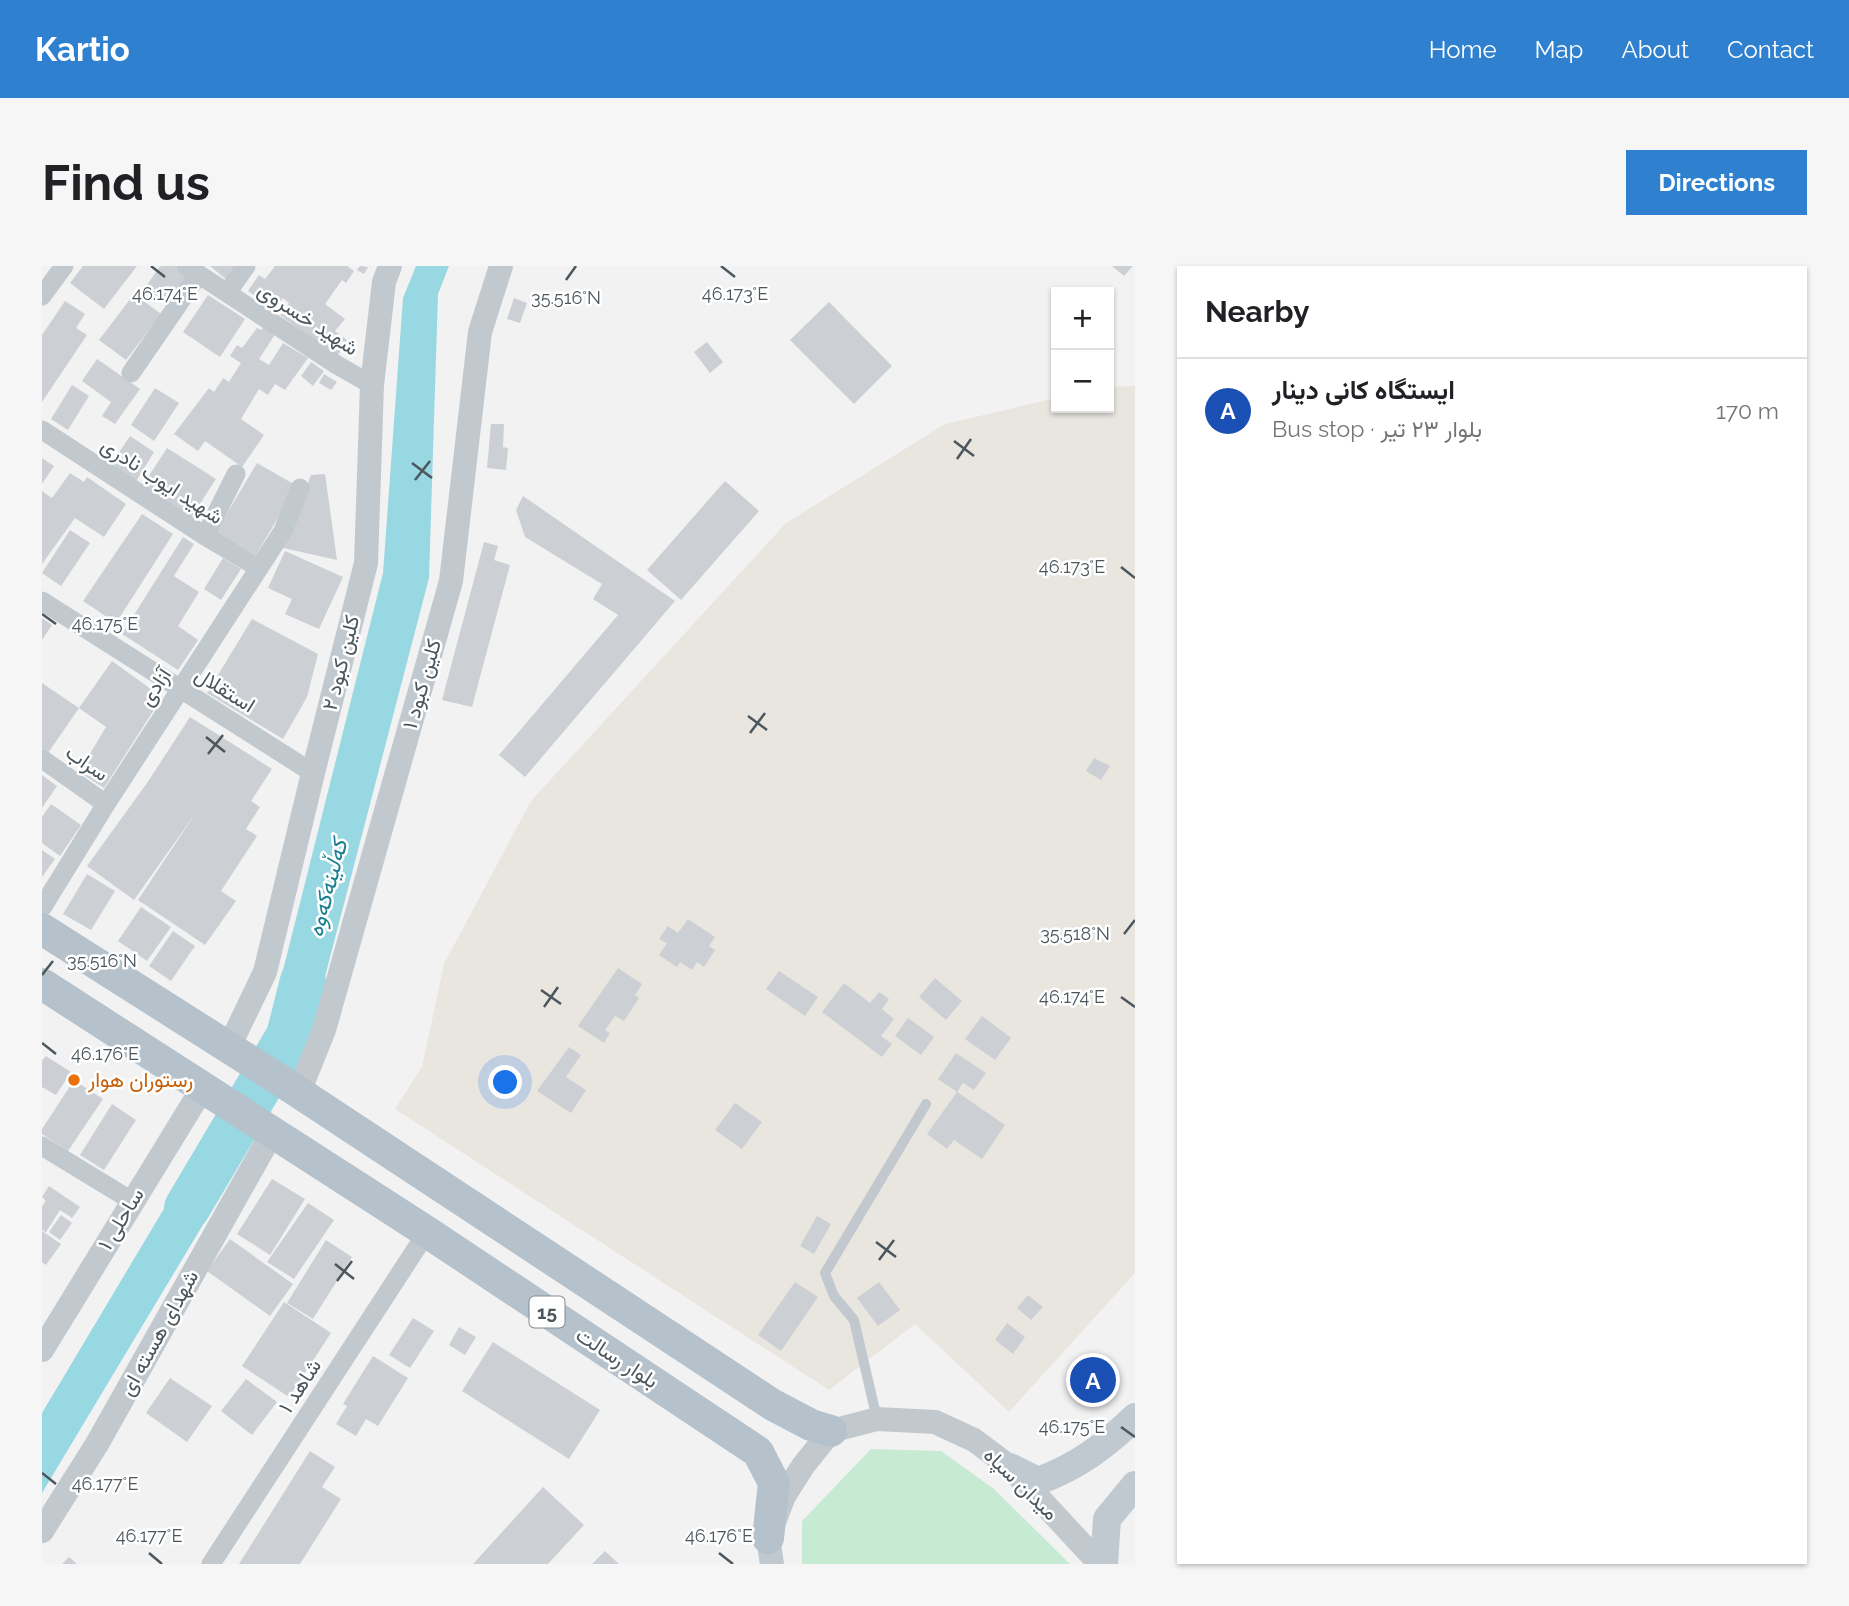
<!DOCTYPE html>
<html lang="en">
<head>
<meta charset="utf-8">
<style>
  :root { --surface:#fff; --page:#f6f6f6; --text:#202124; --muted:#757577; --line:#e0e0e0; --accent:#2f81d0 }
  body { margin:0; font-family:Raleway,Vazirmatn,sans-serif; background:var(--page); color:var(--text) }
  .controls { position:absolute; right:21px; top:21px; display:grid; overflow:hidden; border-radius:0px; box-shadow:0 2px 5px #0004 }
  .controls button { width:63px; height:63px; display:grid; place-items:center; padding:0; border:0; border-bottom:2px solid var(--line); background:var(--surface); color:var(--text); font:35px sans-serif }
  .you { position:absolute; left:464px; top:817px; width:24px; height:24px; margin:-18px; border:5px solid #fff; border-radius:50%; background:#1a73e8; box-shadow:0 0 0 10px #1a73e833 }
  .badge { display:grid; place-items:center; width:46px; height:46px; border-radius:50%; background:var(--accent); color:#fff; font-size:23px; font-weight:700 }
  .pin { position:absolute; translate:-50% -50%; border:4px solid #fff; box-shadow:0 2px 7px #0006 }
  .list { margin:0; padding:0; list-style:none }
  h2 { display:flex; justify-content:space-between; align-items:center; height:91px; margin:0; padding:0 28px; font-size:30px }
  h2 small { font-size:23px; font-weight:400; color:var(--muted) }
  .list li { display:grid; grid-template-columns:46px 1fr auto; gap:21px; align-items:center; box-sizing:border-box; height:105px; padding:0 28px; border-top:2px solid var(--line) }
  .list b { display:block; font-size:26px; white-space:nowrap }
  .list p { margin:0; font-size:23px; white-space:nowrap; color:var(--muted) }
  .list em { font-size:23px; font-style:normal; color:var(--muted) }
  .map { position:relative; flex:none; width:1093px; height:1298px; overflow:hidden; border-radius:0px }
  header { display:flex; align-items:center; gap:42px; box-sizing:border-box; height:98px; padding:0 35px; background:var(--accent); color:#fff }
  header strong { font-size:33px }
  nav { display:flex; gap:38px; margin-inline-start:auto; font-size:24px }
  .intro { display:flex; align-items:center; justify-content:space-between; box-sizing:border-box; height:168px; padding:0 42px }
  h1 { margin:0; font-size:49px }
  .button { padding:18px 32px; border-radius:0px; background:var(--accent); color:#fff; font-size:24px; font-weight:700 }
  main { display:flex; gap:42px; padding:0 42px }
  aside { flex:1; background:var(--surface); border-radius:0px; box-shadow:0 2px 5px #0004 }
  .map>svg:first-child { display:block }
</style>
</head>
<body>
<header>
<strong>Kartio</strong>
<nav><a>Home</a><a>Map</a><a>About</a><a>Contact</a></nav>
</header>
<div class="intro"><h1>Find us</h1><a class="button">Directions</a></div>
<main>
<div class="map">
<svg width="1093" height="1298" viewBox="0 0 1093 1298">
  <rect width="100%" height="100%" fill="#f3f2f2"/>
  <path fill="#e9e6e0" d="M1093,120V1007L967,1146L873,1058L787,1124L353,843L380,801L402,698L489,535L744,257L903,158L1014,132V142H1067V121Z"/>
  <path fill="#c6ebd2" d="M829,1183L899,1185L952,1223L1028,1298H760V1255Z"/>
  <path fill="#98d8e3" d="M374,0H407L396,28L387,312L268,768L258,783L226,764L341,307L361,32Z
    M160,879L195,902L0,1227V1147Z"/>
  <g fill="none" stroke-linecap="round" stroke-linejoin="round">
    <path stroke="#98d8e3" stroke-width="46" d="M145,942L247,770L261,715"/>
  </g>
  <path fill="#cccfd3" d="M41,0H95L62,43L28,17Z
    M118,0H133L146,8L126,38L103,22Z
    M168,0H196L185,14Z
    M233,0H305L312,5L304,17L300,14L283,38L303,53L293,65L306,75L294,91L238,49L247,37L241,32L232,44L206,25L217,9L223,13Z
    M318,0L326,1L322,8L315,4Z
    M1070,0H1091L1082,10Z
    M92,28L119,48L84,94L57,74Z
    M166,29L203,53L178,91L141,66Z
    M472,32L485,37L478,57L465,53Z
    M23,35L43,48L34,62L45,69L0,136V69Z
    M787,36L850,100L812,138L748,74Z
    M222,60L234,67L217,93L227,99L241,77L266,92L243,124L233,118L226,129L217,123L199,153L222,169L200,201L163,175L156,185L132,168L167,122L172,126L181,112L187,116L199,97L188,90L195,79L200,82L215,62L219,64Z
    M665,76L681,96L668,107L652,86Z
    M55,93L98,123L73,158L60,150L69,136L40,115Z
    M269,96L282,105L271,120L259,110Z
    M282,108L295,116L289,124L277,117Z
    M30,119L47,130L26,164L9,153Z
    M113,122L137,137L112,175L89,159Z
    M449,158H462L461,181L466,182L464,204L445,202Z
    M88,170L112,186L93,217L68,200Z
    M125,182L174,213L150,250L101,219Z
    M0,192L12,200L0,218Z
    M215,197L255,220L214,289L174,266Z
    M28,207L42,216L45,211L84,238L62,271L33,252L0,298V225L10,232Z
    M283,208L295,294L241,282L269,209Z
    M683,215L717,245L639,334L605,304Z
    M481,230L633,335L483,511L457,489L576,349L551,333L560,318L483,271L474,244Z
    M100,248L131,268L74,357L41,335Z
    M28,264L48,277L19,320L0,307Z
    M141,271L152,278L132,310L157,326L136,360L156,374L136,404L80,368Z
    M442,276L456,280L452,294L468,299L430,441L400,434Z
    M243,285L301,311L277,363L243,348L250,333L226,322Z
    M181,292L199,303L179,334L162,323Z
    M0,352L10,359L0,374Z
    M210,353L276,388L265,431L241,473L165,427Z
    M70,395L120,431L62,522L37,506L64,461L37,442Z
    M0,417L37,442L6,487L0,483Z
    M148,451L230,503L209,535L218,541L204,563L215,570L179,625L194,635L163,679L96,634L155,545L92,634L45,600L105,517Z
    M1052,492L1068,500L1059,514L1044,505Z
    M0,509L15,520L0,542Z
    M9,538L39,559L18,590L0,577V551Z
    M0,584L13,593L0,611Z
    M45,608L73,625L49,664L21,648Z
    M99,641L129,661L105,695L76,675Z
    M646,653L673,671L667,680L673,684L662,701L655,696L650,704L638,696L635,701L617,689L625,677L617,673L626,660L636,667Z
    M131,665L153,680L129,715L107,700Z
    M576,702L600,718L593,729L597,732L582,755L573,750L563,764L568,767L562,777L536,760Z
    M737,705L776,731L763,750L724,723Z
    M893,712L920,735L904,754L877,731Z
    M802,717L828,737L837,726L847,733L840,743L852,753L839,770L850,778L840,791L780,746Z
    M940,750L969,772L953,794L923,773Z
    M866,752L892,771L879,789L853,770Z
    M527,781L539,789L524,811L544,824L529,847L495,825Z
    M914,787L944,807L932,824L921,817L915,826L896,813Z
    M4,790L29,806L14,829L0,821V795Z
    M32,814L61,833L26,885L0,868V863Z
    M915,826L963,859L940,893L912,874L905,883L885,868Z
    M693,837L720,856L700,883L673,864Z
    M70,838L94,854L62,904L38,889Z
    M230,913L263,933L228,989L195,968Z
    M7,920L38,941L30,952L18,944L4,966L0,964V940L4,935L0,931Z
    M266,937L292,954L252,1013L225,996Z
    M19,949L30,957L18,974L7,966Z
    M775,950L789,958L772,988L758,980Z
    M0,965L19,978L4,999L0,996Z
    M188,973L251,1018L228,1050L165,1005Z
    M284,974L310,991L271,1053L245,1037Z
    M753,1016L776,1031L739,1085L716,1069Z
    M837,1016L858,1044L836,1060L815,1032Z
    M986,1029L1001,1041L989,1054L975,1042Z
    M242,1036L289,1067L247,1131L200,1100Z
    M371,1052L392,1065L368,1102L347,1089Z
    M965,1057L983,1071L971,1088L953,1074Z
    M417,1061L434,1071L423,1089L407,1079Z
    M451,1076L558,1144L527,1193L420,1125Z
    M331,1090L366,1112L336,1160L324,1153L314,1170L294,1158L305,1140L301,1138Z
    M128,1112L170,1140L145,1176L104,1147Z
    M204,1113L235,1136L210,1169L179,1145Z
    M268,1185L293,1201L280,1221L299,1233L258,1298H197Z
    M501,1221L542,1259L506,1298H431Z
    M563,1285L577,1298H550Z
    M27,1291L35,1298H20Z"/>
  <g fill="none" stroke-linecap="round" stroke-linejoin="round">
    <path stroke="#c1c9ce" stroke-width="10" d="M835,1153L812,1054L792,1030L783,1007L884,838"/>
    <path stroke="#c1c9ce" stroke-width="19" d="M144,0L295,99L330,119
      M185,27L204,0
      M0,30L22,0
      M89,107L157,8
      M0,164L163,270L217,302
      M163,270L194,208
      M0,335L271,507
      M0,493L64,538
      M0,642L64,538L241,265L258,222
      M0,880L90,935
      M169,1298L385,966"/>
    <path stroke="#c1c9ce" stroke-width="24" d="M187,781L223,706L271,507L324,297L330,119L342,16L348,0
      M257,826L282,764L409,315L438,66L459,0
      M0,1084L160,823
      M0,1265L55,1178L230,867
      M730,1298L726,1272L742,1230L761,1200L789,1165L835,1153L893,1156L932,1174L968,1201L1058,1298"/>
    <path stroke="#c0c9d0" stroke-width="28" d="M968,1201L996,1215C1035,1201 1063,1180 1093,1151
      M1062,1298L1065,1253L1093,1219"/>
    <path stroke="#b5c2cc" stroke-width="32" d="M0,663L241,816L731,1139L769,1159L789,1165
      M0,718L385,966L716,1186L732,1217L726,1272"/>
  </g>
  <path fill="none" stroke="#4b565d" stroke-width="2.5" d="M109,0L123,11M679,0L693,11M524,14L534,0M912,175L932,190M915,193L929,173M370,197L390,212M373,214L388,195M1079,301L1093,312M0,348L14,358M706,450L725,464M708,467L723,447M164,471L183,486M166,488L181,469M1082,668L1093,654M0,709L11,695M499,724L519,738M1079,731L1093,741M502,741L516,721M0,777L14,788M834,976L854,991M837,994L852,974M293,998L312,1013M295,1015L310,995M1079,1161L1093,1171M0,1207L14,1218M107,1287L120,1298M677,1287L691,1298"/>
  <circle fill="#e8710a" stroke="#fff" stroke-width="2.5" cx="32" cy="814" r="7"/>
  <g text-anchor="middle" stroke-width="5" stroke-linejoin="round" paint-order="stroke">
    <rect fill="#fff" stroke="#81898e" stroke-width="2" x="487.5" y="1030.5" width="35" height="31" rx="5"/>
    <g font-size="19" font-weight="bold" fill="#4b565d">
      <text x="505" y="1053">15</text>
    </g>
    <g font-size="21" fill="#4b565d" stroke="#fff">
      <text transform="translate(266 53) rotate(33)" y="7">شهید خسروی</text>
      <text transform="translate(120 215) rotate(33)" y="7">شهید ایوب نادری</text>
      <text transform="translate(299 397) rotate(-76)" y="7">کلین کبود ۲</text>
      <text transform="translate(380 418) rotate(-74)" y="7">کلین کبود ۱</text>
      <text transform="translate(113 421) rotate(-57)" y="7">آزادی</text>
      <text transform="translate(183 424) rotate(32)" y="7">استقلال</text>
      <text transform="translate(45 497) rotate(35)" y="7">سراب</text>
      <text transform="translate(79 953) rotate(-59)" y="7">ساحلی ۱</text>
      <text transform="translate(117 1067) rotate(-61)" y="7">شهدای هسته ای</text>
      <text transform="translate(575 1092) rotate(33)" y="7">بلوار رسالت</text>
      <text transform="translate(258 1120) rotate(-57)" y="7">شاهد ۱</text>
      <text transform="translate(979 1218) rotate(44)" y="7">میدان سپاه</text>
    </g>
    <g font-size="21" fill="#c56008" stroke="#fff" text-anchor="start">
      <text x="46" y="821">رستوران هوار</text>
    </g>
    <g font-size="23" font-style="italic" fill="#1d7f8f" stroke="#fff">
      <text transform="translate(285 622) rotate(-75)" y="8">کەڵینەکەوە</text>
    </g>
  </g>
  <g font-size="18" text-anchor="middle" fill="#4b565d" stroke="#fff" stroke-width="5" stroke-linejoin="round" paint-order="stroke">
    <text x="123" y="34">46.174°E</text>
    <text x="693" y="34">46.173°E</text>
    <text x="524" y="38">35.516°N</text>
    <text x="1030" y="307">46.173°E</text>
    <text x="63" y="364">46.175°E</text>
    <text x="1033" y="674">35.518°N</text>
    <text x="60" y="701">35.516°N</text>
    <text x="1030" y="737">46.174°E</text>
    <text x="63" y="794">46.176°E</text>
    <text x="1030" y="1167">46.175°E</text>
    <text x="63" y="1224">46.177°E</text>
    <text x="107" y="1276">46.177°E</text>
    <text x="677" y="1276">46.176°E</text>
  </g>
</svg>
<div class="controls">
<button>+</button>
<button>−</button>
</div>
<div class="you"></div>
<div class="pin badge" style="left:1051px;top:1114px;background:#1a4fb4">A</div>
</div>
<aside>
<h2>Nearby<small></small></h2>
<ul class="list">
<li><span class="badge" style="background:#1a4fb4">A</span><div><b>ایستگاه کانی دینار</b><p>Bus stop · بلوار ۲۳ تیر</p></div><em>170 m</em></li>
</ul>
</aside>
</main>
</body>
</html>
